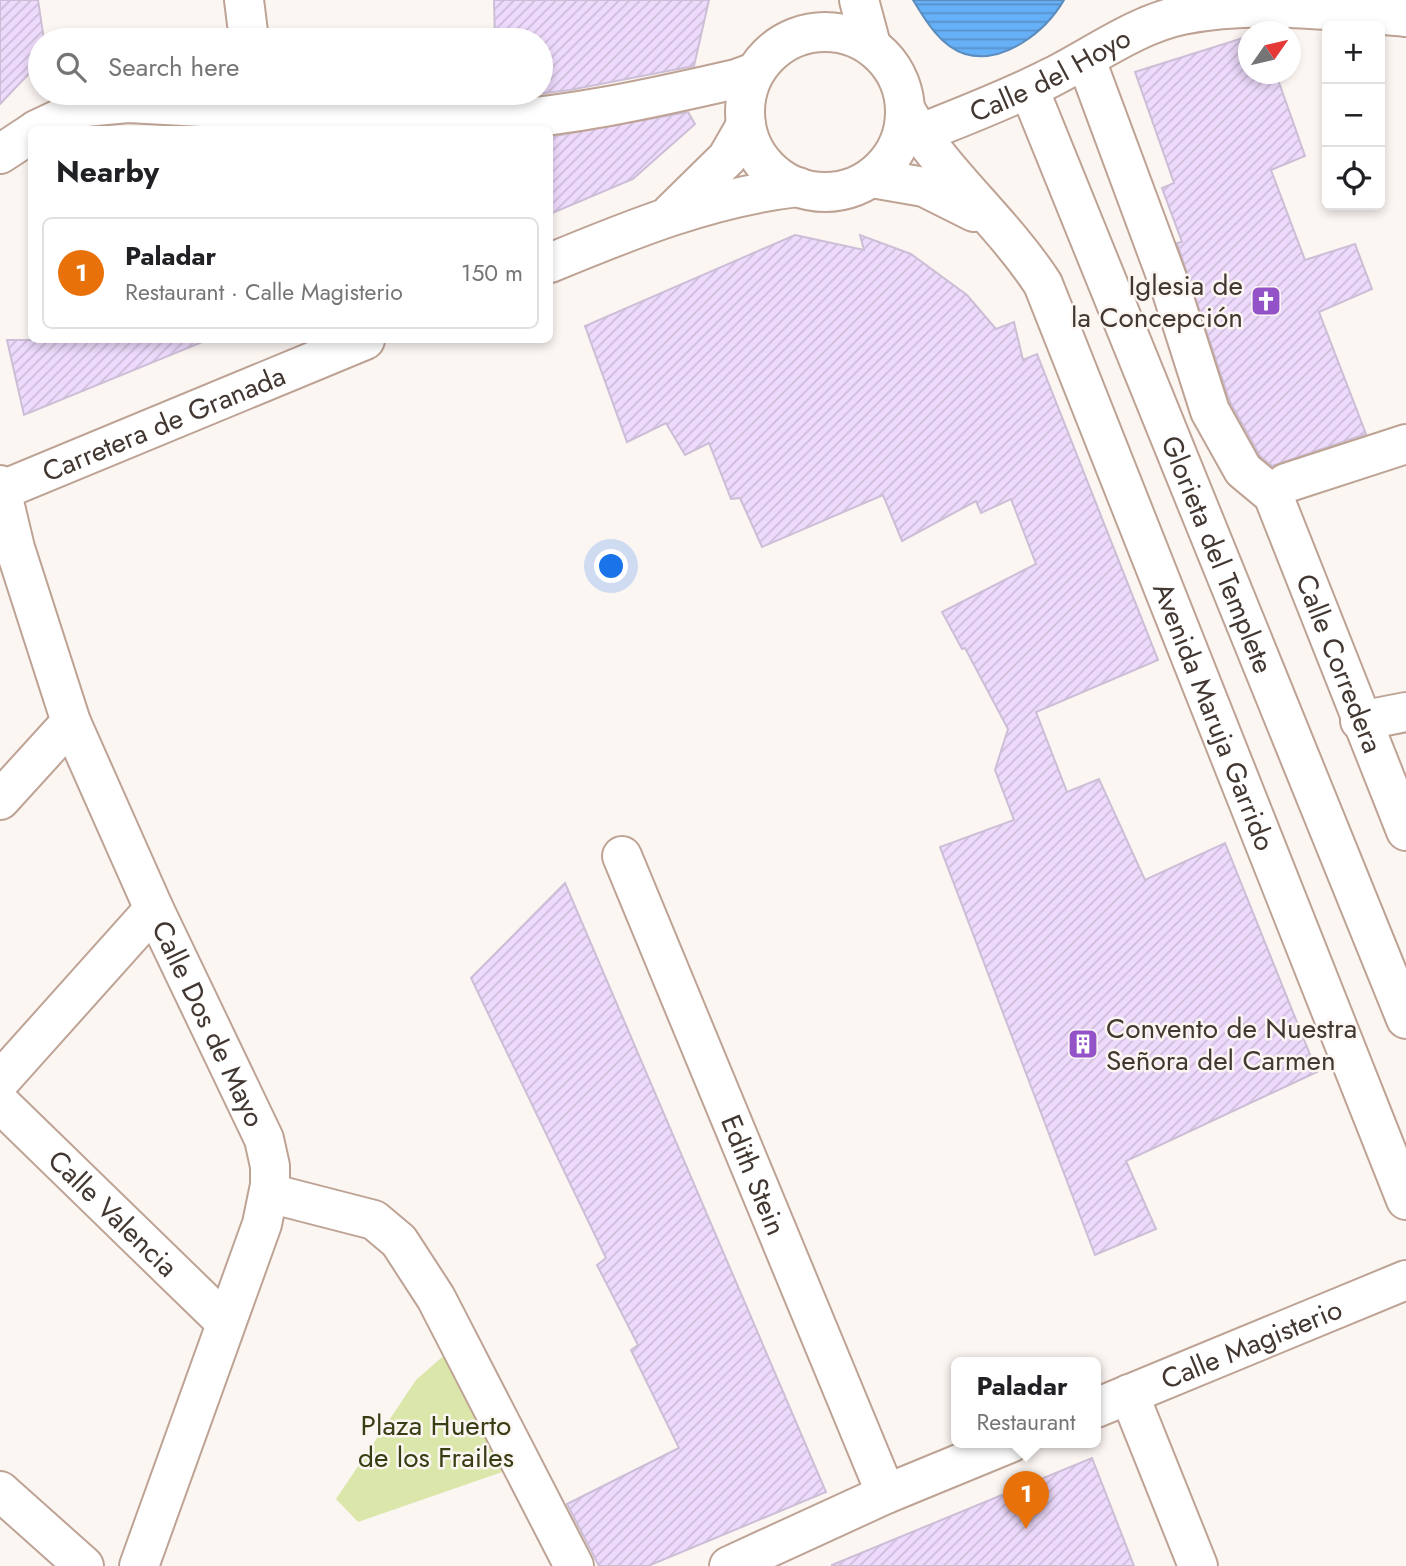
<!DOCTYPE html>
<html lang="en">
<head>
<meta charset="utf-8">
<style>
  :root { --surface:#fff; --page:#f6f6f6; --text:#202124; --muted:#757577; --line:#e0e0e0; --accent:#9352c8 }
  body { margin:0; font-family:Jost,sans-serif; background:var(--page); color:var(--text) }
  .controls { position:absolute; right:21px; top:21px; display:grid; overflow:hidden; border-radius:10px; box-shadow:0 4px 10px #0003 }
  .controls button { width:63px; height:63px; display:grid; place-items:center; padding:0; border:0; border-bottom:2px solid var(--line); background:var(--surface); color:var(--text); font:35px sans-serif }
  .compass { position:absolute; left:1238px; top:21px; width:63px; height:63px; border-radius:50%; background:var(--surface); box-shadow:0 4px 10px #0003; rotate:56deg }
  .you { position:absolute; left:612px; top:567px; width:24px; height:24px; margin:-18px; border:5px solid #fff; border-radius:50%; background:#1a73e8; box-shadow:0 0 0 10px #1a73e833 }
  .badge { display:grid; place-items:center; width:46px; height:46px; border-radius:50%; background:var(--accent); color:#fff; font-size:23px; font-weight:700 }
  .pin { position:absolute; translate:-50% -58px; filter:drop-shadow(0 2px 4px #0008) }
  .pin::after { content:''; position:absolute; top:37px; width:24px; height:21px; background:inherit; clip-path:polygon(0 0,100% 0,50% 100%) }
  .popup { position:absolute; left:951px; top:1357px; width:150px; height:91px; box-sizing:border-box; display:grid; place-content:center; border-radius:10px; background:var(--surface); filter:drop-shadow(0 2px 5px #0005); font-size:23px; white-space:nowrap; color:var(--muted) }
  .popup b { font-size:26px; color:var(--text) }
  .popup::after { content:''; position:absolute; left:50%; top:100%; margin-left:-14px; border:14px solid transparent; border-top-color:var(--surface) }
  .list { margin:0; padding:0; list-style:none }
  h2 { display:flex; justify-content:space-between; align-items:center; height:91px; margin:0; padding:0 28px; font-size:30px }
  h2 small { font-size:23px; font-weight:400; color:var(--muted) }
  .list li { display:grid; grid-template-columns:46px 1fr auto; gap:21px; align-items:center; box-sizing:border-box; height:112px; margin:0 14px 14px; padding:0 14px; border:2px solid var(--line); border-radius:10px }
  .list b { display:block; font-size:26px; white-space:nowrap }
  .list p { margin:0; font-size:23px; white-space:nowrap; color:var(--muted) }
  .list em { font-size:23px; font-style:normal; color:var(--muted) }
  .icon { flex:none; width:38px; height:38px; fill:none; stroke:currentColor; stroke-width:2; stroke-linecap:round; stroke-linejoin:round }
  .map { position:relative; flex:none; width:1406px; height:1566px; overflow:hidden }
  .search { position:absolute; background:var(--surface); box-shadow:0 4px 10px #0003; left:28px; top:28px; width:525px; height:77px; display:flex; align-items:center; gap:18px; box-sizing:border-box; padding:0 24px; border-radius:38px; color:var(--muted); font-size:26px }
  .panel { position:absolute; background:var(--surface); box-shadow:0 4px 10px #0003; left:28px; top:126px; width:525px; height:217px; border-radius:10px }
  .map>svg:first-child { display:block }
</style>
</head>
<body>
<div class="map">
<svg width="1406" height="1566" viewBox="0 0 1406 1566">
  <defs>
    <pattern id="water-rules" width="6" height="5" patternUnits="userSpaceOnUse" patternTransform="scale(1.75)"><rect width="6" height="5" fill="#66b0f7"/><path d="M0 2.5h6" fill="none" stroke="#5690c9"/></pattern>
    <pattern id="building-hatch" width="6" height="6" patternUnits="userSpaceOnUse" patternTransform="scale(1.75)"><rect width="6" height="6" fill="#eedafc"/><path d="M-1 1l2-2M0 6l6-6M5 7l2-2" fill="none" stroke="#cdbcd8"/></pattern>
  </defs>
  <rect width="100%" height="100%" fill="#fcf6f3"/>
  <path fill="#dbe7aa" d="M449,1351L508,1470L358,1522L336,1499L416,1380Z"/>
  <path fill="url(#water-rules)" stroke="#5b8cbc" stroke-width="2" d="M913,0H1064C1046,31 1004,65 965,54C941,47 925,20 913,0Z"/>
  <path fill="url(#building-hatch)" stroke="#ccbed6" stroke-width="2" d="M0,0H38L44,40H40V62L0,104Z
    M494,0H709L694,66L570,90L496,99V93H541V40H495Z
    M1249,36V74H1276L1305,156L1271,170L1305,260L1355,244L1372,289L1319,312L1366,434L1272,466L1260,456L1230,402L1177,243L1182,242L1162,188L1174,183L1135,72Z
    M688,112L695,124L633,179L550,214V137Z
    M795,235L864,250L860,235L911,254L967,295L996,329L1014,322L1023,360L1037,354L1158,660L1036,712L1067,792L1099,779L1145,880L1225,843L1317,1072L1126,1161L1156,1229L1095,1255L940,847L1014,820L995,770L1008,729L965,648L962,649L942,612L1036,564L1011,499L981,513L976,501L902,541L883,495L762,547L740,498L731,499L709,443L685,455L666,423L627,442L585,326Z
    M7,340H204L205,341L24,415Z
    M565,883L826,1492L648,1566H599L567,1504L679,1448L631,1350L638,1345L597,1265L606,1258L471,978Z
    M1092,1458L1134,1566H832V1565Z"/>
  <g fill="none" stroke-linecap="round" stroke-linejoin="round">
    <g stroke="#bea395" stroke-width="42">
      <g id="minor">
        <path d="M244,0L249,40"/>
        <path id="s1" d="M1086,60L1171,289L1210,411L1243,470L1273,495L1406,831"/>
        <path id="s2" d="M1029,89L1406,1019"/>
        <path d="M36,130L85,107L128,103L475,122C564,118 649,99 736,79L755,72"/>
        <path id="s3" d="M902,137L919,134C964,116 1009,99 1052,77C1094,56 1135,25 1182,15C1254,0 1334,11 1406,17"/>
        <path d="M0,154L32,133"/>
        <path id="s4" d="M0,485L15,548L71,722L154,909L264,1139L270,1166V1185L262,1224L139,1566"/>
        <path d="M1273,495L1286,483L1406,444"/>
        <path d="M1360,721L1406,712"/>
        <path d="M0,800L71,722"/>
        <path id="s5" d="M622,856L886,1494"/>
        <path d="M0,1081L154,909"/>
        <path id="s6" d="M0,1103L225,1322"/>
        <path d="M269,1193L374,1220L399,1241L436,1298L574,1566"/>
        <path d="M1129,1394L1198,1566"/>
        <path id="s7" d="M1096,1408L1406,1280"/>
        <path d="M0,1491L84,1566"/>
        <path d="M729,1566L886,1494L1010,1443"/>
      </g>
    </g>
    <g stroke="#bea395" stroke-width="42">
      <g id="major">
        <path d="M859,0L871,45"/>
        <circle cx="825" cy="112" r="80"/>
        <path id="s8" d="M906,111C944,175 1002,221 1043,284L1406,1200"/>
        <path d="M872,178L924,187L974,212"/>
        <path d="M671,213L727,158L746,125"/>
        <path d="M550,263C630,230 710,197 798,187"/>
        <path id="s9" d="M0,491L365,340"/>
      </g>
    </g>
    <use href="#minor" stroke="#fff" stroke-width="38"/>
    <use href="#major" stroke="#fff" stroke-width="38"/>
  </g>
  <defs>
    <g id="church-square" transform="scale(1.575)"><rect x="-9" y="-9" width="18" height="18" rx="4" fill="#9352c8" stroke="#fcf6f3"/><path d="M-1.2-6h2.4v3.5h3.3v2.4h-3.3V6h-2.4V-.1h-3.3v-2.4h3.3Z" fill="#fff"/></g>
    <g id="building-square" transform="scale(1.575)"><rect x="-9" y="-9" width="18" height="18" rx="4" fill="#9352c8" stroke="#fcf6f3"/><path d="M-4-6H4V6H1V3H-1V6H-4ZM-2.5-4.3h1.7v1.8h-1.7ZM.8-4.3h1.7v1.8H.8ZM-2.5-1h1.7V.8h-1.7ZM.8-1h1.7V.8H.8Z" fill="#fff"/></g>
  </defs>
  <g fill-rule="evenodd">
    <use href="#church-square" x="1266" y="301"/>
    <use href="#building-square" x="1083" y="1044"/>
  </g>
  <g text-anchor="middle" stroke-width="5" stroke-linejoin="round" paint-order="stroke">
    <g font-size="28" fill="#423731" stroke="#fcf6f3">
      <text dy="10" stroke="none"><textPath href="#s3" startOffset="161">Calle del Hoyo</textPath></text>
      <text dy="10" stroke="none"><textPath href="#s9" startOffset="177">Carretera de Granada</textPath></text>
      <text dy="10" stroke="none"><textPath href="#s2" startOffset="502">Glorieta del Templete</textPath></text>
      <text dy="10" stroke="none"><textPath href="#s1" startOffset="660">Calle Corredera</textPath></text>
      <text dy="10" stroke="none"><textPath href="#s8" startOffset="686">Avenida Maruja Garrido</textPath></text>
      <text dy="10" stroke="none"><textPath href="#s4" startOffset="579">Calle Dos de Mayo</textPath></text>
      <text dy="10" stroke="none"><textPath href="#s5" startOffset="345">Edith Stein</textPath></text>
      <text dy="10" stroke="none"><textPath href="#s6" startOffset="158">Calle Valencia</textPath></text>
      <text dy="10" stroke="none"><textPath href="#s7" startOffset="168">Calle Magisterio</textPath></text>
    </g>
    <g font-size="28" fill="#423731" stroke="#fcf6f3" text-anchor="end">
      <text x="1243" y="295">Iglesia de<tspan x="1243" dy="32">la Concepción</tspan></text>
      <text x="1106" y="1038" text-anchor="start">Convento de Nuestra<tspan x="1106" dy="32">Señora del Carmen</tspan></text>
    </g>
    <g font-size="28" fill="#383e14" stroke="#fcf6f3">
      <text x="436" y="1435">Plaza Huerto<tspan x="436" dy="32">de los Frailes</tspan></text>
    </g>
  </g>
</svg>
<div class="controls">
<button>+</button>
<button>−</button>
<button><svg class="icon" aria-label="locate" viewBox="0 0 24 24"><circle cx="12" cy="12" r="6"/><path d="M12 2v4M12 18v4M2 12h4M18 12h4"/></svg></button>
</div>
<svg class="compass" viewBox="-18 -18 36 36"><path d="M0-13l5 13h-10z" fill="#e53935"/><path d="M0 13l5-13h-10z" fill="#757577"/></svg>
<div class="you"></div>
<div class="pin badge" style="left:1026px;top:1529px;background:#e8710a">1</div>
<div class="popup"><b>Paladar</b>Restaurant</div>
<div class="search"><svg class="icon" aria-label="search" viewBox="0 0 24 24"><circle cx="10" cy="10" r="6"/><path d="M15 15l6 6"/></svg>Search here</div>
<section class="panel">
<h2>Nearby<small></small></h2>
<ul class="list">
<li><span class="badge" style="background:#e8710a">1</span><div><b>Paladar</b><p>Restaurant · Calle Magisterio</p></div><em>150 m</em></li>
</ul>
</section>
</div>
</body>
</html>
